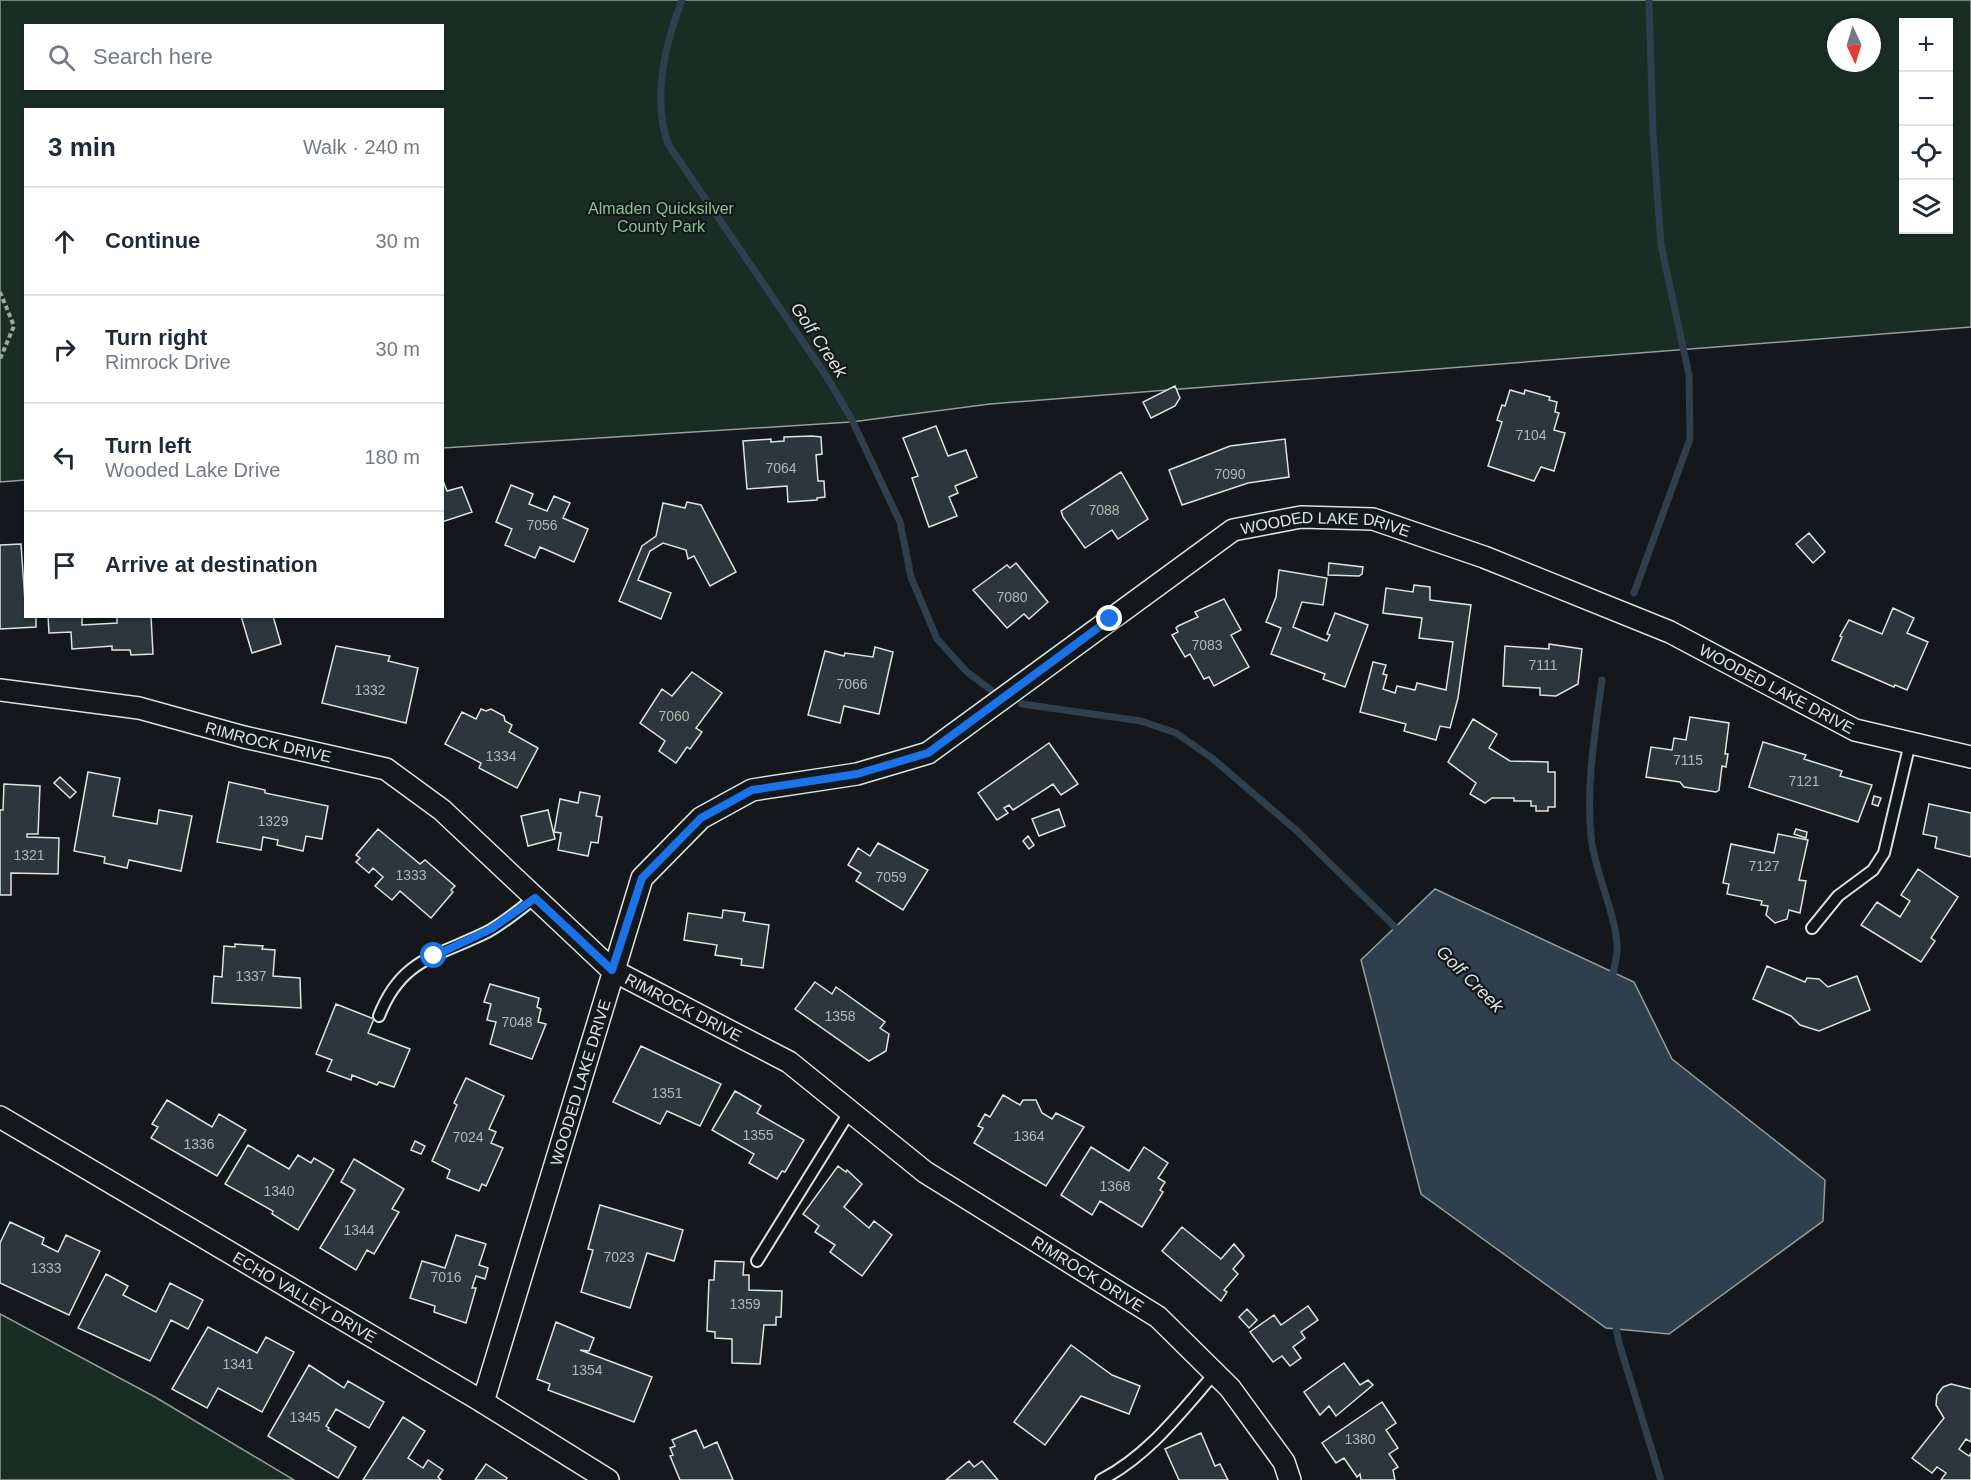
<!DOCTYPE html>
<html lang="en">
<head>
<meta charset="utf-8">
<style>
  :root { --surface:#fff; --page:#f6f6f7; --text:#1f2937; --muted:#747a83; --line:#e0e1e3 }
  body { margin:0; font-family:Helvetica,sans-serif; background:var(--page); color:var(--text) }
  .controls { position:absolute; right:18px; top:18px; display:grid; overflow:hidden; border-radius:0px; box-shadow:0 2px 4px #0004 }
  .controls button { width:54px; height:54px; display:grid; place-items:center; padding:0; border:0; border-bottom:2px solid var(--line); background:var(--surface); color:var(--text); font:30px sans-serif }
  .compass { position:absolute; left:1827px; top:18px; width:54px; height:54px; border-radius:50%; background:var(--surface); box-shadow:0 2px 4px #0004; rotate:176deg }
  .stop { position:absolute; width:18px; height:18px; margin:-14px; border:4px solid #1a73e8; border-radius:50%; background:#fff }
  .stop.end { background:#1a73e8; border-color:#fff; box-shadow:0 2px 6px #0008 }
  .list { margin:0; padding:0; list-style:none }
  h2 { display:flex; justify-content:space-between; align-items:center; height:78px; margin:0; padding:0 24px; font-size:26px }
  h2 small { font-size:20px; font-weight:400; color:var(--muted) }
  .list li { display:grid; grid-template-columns:39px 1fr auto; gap:18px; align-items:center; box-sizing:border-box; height:108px; padding:0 24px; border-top:2px solid var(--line) }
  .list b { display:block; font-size:22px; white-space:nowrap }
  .list p { margin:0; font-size:20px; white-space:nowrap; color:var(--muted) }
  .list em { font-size:20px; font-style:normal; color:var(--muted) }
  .icon { flex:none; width:33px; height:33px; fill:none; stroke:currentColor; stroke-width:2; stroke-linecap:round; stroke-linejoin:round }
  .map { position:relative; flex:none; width:1971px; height:1480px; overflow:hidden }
  .search { position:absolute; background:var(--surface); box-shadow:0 2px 4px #0004; left:24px; top:24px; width:420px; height:66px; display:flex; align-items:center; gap:15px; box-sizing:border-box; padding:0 21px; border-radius:0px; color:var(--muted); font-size:22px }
  .panel { position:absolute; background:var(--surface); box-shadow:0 2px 4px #0004; left:24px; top:108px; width:420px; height:510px; border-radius:0px }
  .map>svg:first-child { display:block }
</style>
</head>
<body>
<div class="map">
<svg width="1971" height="1480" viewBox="0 0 1971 1480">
  <rect width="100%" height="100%" fill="#14181c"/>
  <path fill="#1a2d24" stroke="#939e99" stroke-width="1.5" fill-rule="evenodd" d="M0,0H1971V327L990,404L851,422L443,448L442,110H26L25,480L0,482ZM1904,22H1948V230H1904ZM26,26H442V88H26ZM1836,27H1872V63H1836Z
    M0,1314L155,1397L294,1480H0Z"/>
  <path fill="#2f3f4d" stroke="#939e99" stroke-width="1.5" d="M1435,889L1634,982L1672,1059L1825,1180L1823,1221L1669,1334L1606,1328L1421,1194L1361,960Z"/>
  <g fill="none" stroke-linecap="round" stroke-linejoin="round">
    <path stroke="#2f3f4d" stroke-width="7" d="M682,0C665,44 652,98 668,144L825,374L851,418L900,522L911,577L937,639L967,672L991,690
      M1634,593L1690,439L1689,375L1661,245L1653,133L1649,0
      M1602,680C1595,732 1586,784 1591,836C1594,872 1619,920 1617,952C1616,961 1614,970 1612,979
      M1022,704L1141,721L1176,733L1212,758L1297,831L1402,934
      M1615,1321L1619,1343L1661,1480"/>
  </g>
  <path fill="#2c363c" stroke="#d8e6dc" stroke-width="1.5" d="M1175,386L1180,398L1175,406L1151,418L1143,402Z
    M1510,390L1524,394L1525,390L1550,397L1549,400L1557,402L1555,412L1559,413L1554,430L1565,433L1554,471L1541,467L1534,481L1488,466L1502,422L1497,420L1502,405L1505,406Z
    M936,426L948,456L966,450L977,477L955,486L958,493L949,497L957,516L929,527L912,478L918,476L903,438Z
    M812,436L821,437L822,454L816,455L818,481H824L825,497L817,498V500L788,502L787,486L747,489L743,441L771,439V442L784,441V437Z
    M1285,439L1289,477L1248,483L1182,505L1169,470L1230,446Z
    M1121,472L1148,519L1118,539L1112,530L1085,548L1063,517L1061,511Z
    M442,478L447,491L462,487L472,512L442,522Z
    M511,485L533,494L529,504L547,511L554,496L570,503L563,518L588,529L574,562L540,547L535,558L505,545L512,529L496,522Z
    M687,502L701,505L736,572L710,586L694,556L688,559L686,550L663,543L650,551L638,580L671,593L661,619L619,601L642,546L656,536L663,503L685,508Z
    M1809,533L1825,552L1813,563L1796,544Z
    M21,544L26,616H36V627L0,629V545Z
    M1016,563L1048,602L1029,619L1024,614L1007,628L973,590L1007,565L1010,568Z
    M1329,563L1363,567L1362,574L1359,576L1328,575Z
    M1279,570L1327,578L1323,605L1302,602L1293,627L1327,641L1330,635L1327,634L1335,613L1368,625L1345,687L1323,679L1325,674L1271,654L1281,628L1266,622L1276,597Z
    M1414,585L1430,587V600L1471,605L1458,698L1450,728L1440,726L1436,740L1404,731L1406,724L1360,712L1373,662L1386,665L1383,674L1387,675L1383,689L1395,693L1397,686L1415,690L1417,683L1446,690L1453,642L1419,638L1422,618L1383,613L1386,588L1413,592Z
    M1224,599L1241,630L1231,635L1249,667L1214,686L1209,677L1204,679L1190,654L1185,657L1172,635L1178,632L1176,628L1178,626L1198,617L1195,612Z
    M1893,608L1914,618L1907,633L1928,642L1907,690L1895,685L1894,687L1832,660L1842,637L1840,636L1849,620L1882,634Z
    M48,616H82V625L117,623V616H151L153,654L131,655L130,650H112V646L72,649L71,632L49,633Z
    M241,616H273L281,644L252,653Z
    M1549,644L1582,649L1578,684L1556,696L1540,695V688L1503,686L1505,646L1549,649Z
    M336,646L390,656L388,661L418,668L406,723L322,703Z
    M875,647L893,652L879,714L844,706L840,723L808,715L825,651L844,656L845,653L873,657Z
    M692,672L722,693L696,728L702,732L690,749L687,747L676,763L659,751L665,741L640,723L662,689L672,696Z
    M481,709L486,711L491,709L504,716L505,721L512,725L509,732L538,748L517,788L479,768L481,763L445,744L462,712L476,719Z
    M1690,717L1729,723L1725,754H1728L1726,767L1722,766L1719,790L1716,792L1684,787L1680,782L1646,777L1651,747L1672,750L1674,738L1686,740Z
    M1473,719L1497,734L1489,748L1510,761L1548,762V772H1555V807H1548V811H1536V806H1531V801H1514V798H1492L1485,803L1470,794L1476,783L1448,762Z
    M1763,742L1806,755L1804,759L1842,771L1840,776L1872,785L1858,822L1749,787Z
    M1049,743L1078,784L1061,795L1053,784L1013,810L1009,805L1004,808L1008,813L997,820L978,793Z
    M88,772L120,778L113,816L157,824L159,810L192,816L181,871L129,860L127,868L104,863L105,857L74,851Z
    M60,777L76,792L70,798L54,783Z
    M229,782L265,790V793L328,806L322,839L306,836L303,851L277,845L278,840L263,837L261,850L217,842Z
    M4,784L40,786L38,834H27V837L59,838L58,874L11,873V895H0V810H3Z
    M580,792L600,796L596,816L602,817L598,843L591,842L588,856L558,850L561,833L554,832L560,799L578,803Z
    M1874,796L1881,798L1878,806L1872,804Z
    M1929,804L1971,813V857L1935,848L1937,837L1923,834Z
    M1059,809L1065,826L1039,836L1032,819Z
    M548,810L555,839L528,846L521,816Z
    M378,829L420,864L425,860L455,886L451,890L453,892L431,918L400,891L392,900L375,886L383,877L373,868L369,873L356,862L360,858L356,855Z
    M1796,829L1807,832L1806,838L1794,834Z
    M1778,834L1808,840L1799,880L1806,881L1800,913L1789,910L1787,919L1775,923L1766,915L1768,906L1761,905L1762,901L1727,894L1729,884L1723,883L1731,844L1774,853Z
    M1028,836L1034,845L1029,849L1023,841Z
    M878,843L928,870L903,910L856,881L861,873L848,865L858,848L870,856Z
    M1918,869L1958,897L1931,938L1935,941L1921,962L1861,925L1877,902L1900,917L1910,901L1901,895Z
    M723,910L745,913L743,921L769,925L763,968L741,965L742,959L715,955L717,945L684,940L688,913L722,918Z
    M235,944L263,946L262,949L275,950L273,976L300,978L301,1008L212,1003L214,976L222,977L224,946L235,947Z
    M1767,966L1805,982L1807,978L1819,979L1828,987L1857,976L1870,1010L1819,1031L1800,1025L1791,1016L1753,999Z
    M815,982L832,994L836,987L885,1022L880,1028L889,1034L886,1051L869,1061L795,1009Z
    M490,984L539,998L537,1007L541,1009L538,1022L546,1024L532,1059L490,1044L496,1022L487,1020L491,1004L484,1002Z
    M336,1004L374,1019L368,1033L410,1049L394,1087L379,1082L377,1085L352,1075L351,1080L327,1071L332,1060L316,1054Z
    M641,1046L721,1084L700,1126L667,1111L660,1124L613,1102Z
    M466,1078L504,1096L489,1129L496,1132L491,1143L503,1148L486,1186L482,1184L479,1191L447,1178L450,1170L432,1161L457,1105L454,1103Z
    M735,1091L761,1106L757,1113L804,1140L785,1172L782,1171L777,1179L749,1163L754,1154L712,1130Z
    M1003,1095L1020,1105L1023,1100H1036L1042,1113L1052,1119L1056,1113L1084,1127L1046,1186L974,1143L983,1128L978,1126L985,1114L990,1117Z
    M167,1100L212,1127L219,1114L246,1130L217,1176L151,1138L158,1127L152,1124Z
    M415,1141L425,1146L421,1154L411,1150Z
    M248,1145L289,1169L298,1155L311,1163L314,1158L334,1170L298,1230L272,1214L273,1211L225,1184Z
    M1091,1147L1129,1171L1144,1147L1168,1163L1158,1178L1165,1182L1160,1190L1163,1192L1142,1227L1100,1201L1092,1215L1061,1195Z
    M354,1159L404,1189L392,1209L399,1212L374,1254L367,1250L356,1270L320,1248L355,1190L341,1182Z
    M838,1166L846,1172L847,1170L862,1184L844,1207L869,1228L874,1221L892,1235L862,1276L830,1252L835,1245L815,1232L819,1226L803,1214Z
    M600,1205L683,1230L674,1261L647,1253L630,1308L581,1292L593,1250L588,1249Z
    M10,1222L44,1238L42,1244L58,1252L66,1235L100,1251L69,1315L0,1283V1243Z
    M1182,1227L1221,1259L1234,1244L1244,1256L1233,1269L1238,1274L1224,1290L1227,1292L1221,1301L1162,1251Z
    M456,1235L486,1244L479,1265L488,1268L485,1279L476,1276L472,1288H476L466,1323L434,1312L435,1306L410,1298L422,1261L445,1268Z
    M715,1261L744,1262L743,1275H749V1290L782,1291L781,1317H776V1325H764L760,1364L732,1363V1339L715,1338V1332L707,1331L709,1280H714Z
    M106,1274L128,1286L123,1295L156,1312L170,1283L203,1300L188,1329L171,1320L150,1361L78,1328Z
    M1308,1306L1318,1320L1301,1332L1305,1338L1293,1347L1301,1358L1290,1366L1282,1356L1273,1362L1250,1332L1274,1315L1281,1325Z
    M1247,1309L1257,1320L1249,1328L1239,1317Z
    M556,1322L594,1338L589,1351L580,1350L652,1377L634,1422L548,1390L550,1384L537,1379Z
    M208,1327L257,1353L266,1337L294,1352L262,1412L218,1388L207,1408L172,1389Z
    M1071,1345L1112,1375L1140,1386L1129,1414L1081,1396L1045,1445L1014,1422Z
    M1344,1363L1360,1385L1368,1380L1373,1385L1336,1416L1329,1406L1320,1415L1304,1392Z
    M309,1365L344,1388L348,1381L384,1402L369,1428L336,1409L326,1426L329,1428L328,1430L356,1447L338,1478L268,1436Z
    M1951,1384L1971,1389V1442L1966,1439L1959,1449L1969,1456L1971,1453V1480H1941L1946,1473L1937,1467L1932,1473L1912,1458L1944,1418L1936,1405L1937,1395L1943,1387Z
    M1382,1402L1396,1423L1386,1430L1398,1448L1389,1454L1398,1467L1393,1470L1395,1480H1361L1360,1474L1357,1477L1344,1458L1336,1463L1322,1443Z
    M403,1417L425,1431L408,1458L423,1468L428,1460L443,1470L438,1477L441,1480H363Z
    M696,1430L704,1448L717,1442L733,1480H680L670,1456L673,1455L670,1448L675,1446L672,1440Z
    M1201,1433L1215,1466L1220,1464L1228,1480H1179L1165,1449Z
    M969,1461L974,1467L982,1461L998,1480H946Z
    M486,1464L507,1478L506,1480H475Z"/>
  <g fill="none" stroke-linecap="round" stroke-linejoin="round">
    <g stroke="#d8e6dc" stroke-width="14">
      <path id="lane" d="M1812,928L1838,896L1873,870L1884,853L1910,743
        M379,1016C402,957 438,957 489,931C505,922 520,909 535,898
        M757,1261L850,1111
        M1101,1480C1149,1455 1180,1413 1215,1373"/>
    </g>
    <g stroke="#d8e6dc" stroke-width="24">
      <g id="street">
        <path id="s1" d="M0,690L139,708L244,737L386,769L442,810L612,970L789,1062L925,1172L1158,1317L1230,1388L1284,1462L1290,1480"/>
        <path id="s2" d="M0,1117L483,1402L608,1480"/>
        <path id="s3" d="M483,1402L642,878L701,818L752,790L857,774L928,753L1233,530L1301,517L1373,519L1484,557L1670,632L1855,730L1971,757"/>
      </g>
    </g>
    <path stroke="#9da8a2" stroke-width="4" stroke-dasharray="4.5 3" stroke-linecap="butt" d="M0,292L14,326L0,359"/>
    <use href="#lane" stroke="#14181c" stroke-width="10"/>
    <use href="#street" stroke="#14181c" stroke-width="21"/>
  </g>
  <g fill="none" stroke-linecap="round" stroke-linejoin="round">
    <path stroke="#1a73e8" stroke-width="8" d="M434,956L491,929L535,898L612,970L642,878L701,818L752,790L857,774L928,753L1110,619"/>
  </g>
  <g text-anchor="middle" stroke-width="4.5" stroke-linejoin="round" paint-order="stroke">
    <g font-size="14" fill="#adbab4">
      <text x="1531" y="440">7104</text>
      <text x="781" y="473">7064</text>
      <text x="1230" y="479">7090</text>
      <text x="1104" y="515">7088</text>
      <text x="542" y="530">7056</text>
      <text x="1012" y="602">7080</text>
      <text x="1207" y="650">7083</text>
      <text x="1543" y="670">7111</text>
      <text x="852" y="689">7066</text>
      <text x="370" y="695">1332</text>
      <text x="674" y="721">7060</text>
      <text x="501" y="761">1334</text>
      <text x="1688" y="765">7115</text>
      <text x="1804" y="786">7121</text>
      <text x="273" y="826">1329</text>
      <text x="29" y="860">1321</text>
      <text x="1764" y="871">7127</text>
      <text x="411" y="880">1333</text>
      <text x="891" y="882">7059</text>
      <text x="251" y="981">1337</text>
      <text x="840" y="1021">1358</text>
      <text x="517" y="1027">7048</text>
      <text x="667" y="1098">1351</text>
      <text x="758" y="1140">1355</text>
      <text x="1029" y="1141">1364</text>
      <text x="468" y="1142">7024</text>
      <text x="199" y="1149">1336</text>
      <text x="1115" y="1191">1368</text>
      <text x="279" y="1196">1340</text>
      <text x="359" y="1235">1344</text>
      <text x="619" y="1262">7023</text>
      <text x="46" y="1273">1333</text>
      <text x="446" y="1282">7016</text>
      <text x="745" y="1309">1359</text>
      <text x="238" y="1369">1341</text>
      <text x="587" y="1375">1354</text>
      <text x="305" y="1422">1345</text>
      <text x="1360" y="1444">1380</text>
    </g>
    <g font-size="16" fill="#8ac095" stroke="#14181c">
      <text x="661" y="214">Almaden Quicksilver<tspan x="661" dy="18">County Park</tspan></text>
    </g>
    <g font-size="16" fill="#d8e6dc" stroke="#14181c">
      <text dy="6" stroke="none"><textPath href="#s3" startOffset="1342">WOODED LAKE DRIVE</textPath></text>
      <text dy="6" stroke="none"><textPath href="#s3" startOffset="1828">WOODED LAKE DRIVE</textPath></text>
      <text dy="6" stroke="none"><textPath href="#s1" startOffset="274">RIMROCK DRIVE</textPath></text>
      <text dy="6" stroke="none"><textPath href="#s1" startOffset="778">RIMROCK DRIVE</textPath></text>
      <text dy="6" stroke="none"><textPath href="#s3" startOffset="334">WOODED LAKE DRIVE</textPath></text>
      <text dy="6" stroke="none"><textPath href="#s1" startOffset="1264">RIMROCK DRIVE</textPath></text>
      <text dy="6" stroke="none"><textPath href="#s2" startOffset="354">ECHO VALLEY DRIVE</textPath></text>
    </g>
    <g font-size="18" font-style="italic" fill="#d8e6dc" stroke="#14181c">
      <text transform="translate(819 340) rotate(56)" y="6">Golf Creek</text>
      <text transform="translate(1470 979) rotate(45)" y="6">Golf Creek</text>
    </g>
  </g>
</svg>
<div class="controls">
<button>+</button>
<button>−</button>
<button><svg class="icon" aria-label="locate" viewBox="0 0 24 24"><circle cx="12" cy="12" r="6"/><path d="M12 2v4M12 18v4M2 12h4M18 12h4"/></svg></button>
<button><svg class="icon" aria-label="layers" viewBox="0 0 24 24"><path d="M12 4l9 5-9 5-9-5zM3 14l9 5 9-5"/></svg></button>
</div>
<svg class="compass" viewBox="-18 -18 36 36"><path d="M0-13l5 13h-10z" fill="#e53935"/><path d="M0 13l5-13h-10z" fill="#747a83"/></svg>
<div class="stop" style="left:434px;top:956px"></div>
<div class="stop end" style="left:1110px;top:619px"></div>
<div class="search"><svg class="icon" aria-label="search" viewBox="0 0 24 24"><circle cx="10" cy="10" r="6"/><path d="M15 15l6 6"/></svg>Search here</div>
<section class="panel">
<h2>3 min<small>Walk · 240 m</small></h2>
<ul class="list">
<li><svg class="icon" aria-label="ahead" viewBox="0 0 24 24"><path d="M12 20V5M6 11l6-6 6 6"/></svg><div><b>Continue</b></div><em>30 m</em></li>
<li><svg class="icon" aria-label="right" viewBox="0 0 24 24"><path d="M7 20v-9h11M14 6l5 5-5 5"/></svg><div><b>Turn right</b><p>Rimrock Drive</p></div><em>30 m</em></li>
<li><svg class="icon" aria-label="left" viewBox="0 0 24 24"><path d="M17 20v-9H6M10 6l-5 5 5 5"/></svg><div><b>Turn left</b><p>Wooded Lake Drive</p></div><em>180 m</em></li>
<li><svg class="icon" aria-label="arrive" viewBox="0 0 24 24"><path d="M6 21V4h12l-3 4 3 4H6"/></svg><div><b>Arrive at destination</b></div></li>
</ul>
</section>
</div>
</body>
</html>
